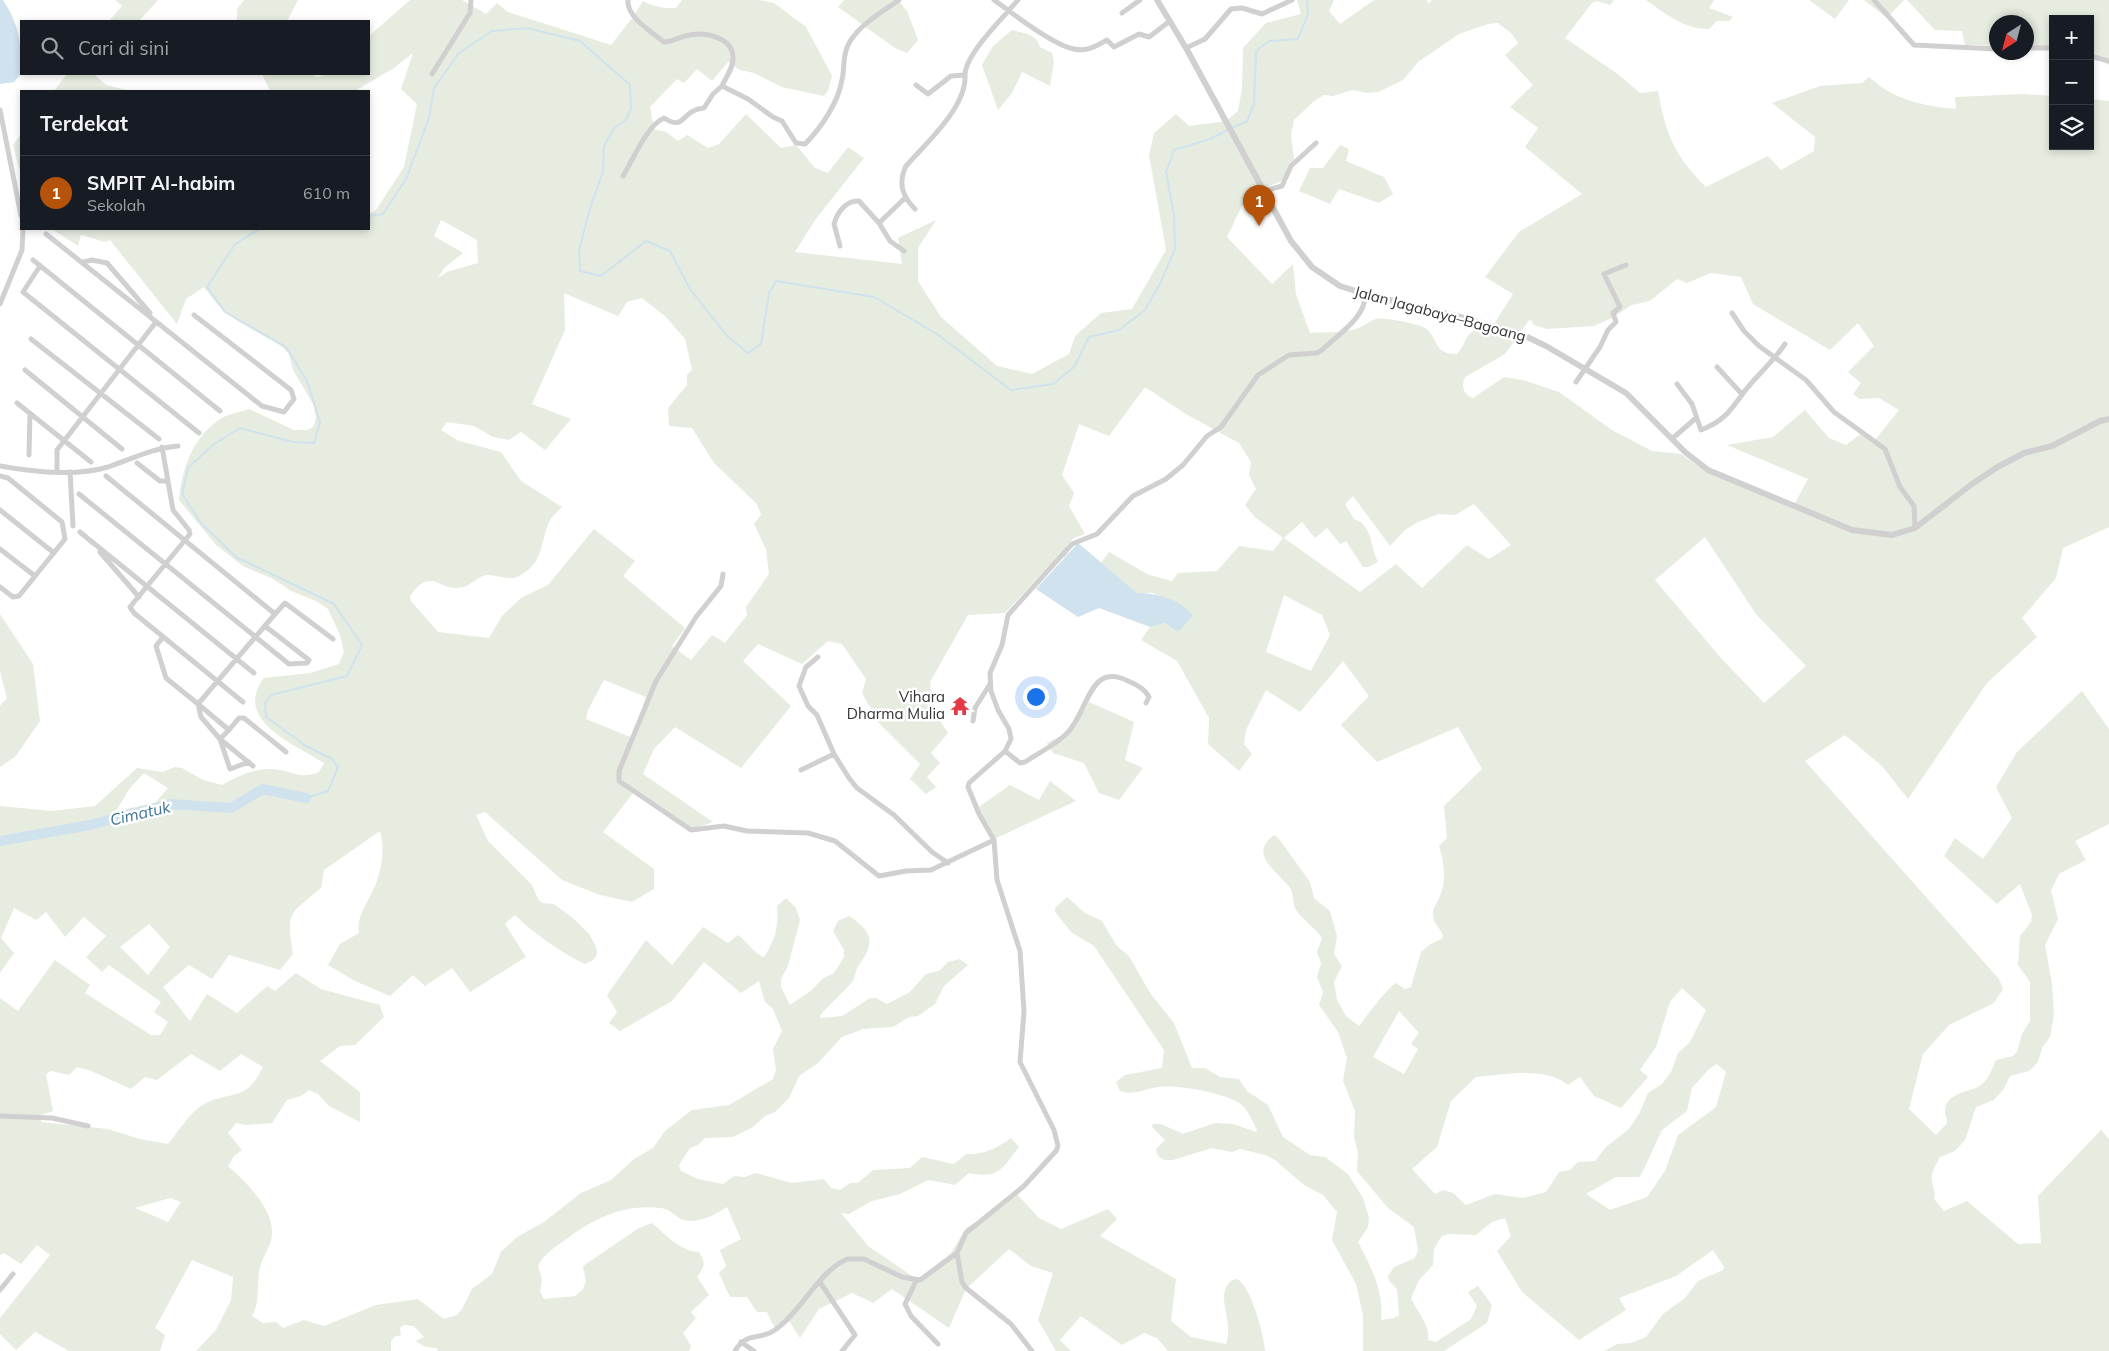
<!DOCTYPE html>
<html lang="id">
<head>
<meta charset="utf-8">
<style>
  :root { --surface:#171b24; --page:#20242c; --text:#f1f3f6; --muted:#9ea1a6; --line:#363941; --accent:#b45309 }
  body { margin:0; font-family:Mulish,sans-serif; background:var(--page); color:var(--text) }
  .controls { position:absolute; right:15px; top:15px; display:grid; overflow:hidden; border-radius:0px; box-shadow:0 2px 8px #0003 }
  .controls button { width:45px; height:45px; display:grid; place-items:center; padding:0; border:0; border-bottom:1px solid var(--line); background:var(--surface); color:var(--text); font:25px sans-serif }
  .compass { position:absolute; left:1989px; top:15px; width:45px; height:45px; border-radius:50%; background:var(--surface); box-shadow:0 2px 8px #0003; rotate:216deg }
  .you { position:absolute; left:1035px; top:696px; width:18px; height:18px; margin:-12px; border:4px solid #fff; border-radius:50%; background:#1a73e8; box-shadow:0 0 0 8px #1a73e833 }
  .badge { display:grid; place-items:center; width:32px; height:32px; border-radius:50%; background:var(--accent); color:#fff; font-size:16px; font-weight:700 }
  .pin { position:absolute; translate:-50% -41px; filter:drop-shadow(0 1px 2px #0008) }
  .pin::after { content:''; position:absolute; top:26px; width:18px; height:15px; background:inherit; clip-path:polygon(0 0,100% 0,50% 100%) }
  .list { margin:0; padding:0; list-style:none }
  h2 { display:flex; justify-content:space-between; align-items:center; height:65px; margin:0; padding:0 20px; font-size:21px }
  h2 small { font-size:16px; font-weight:400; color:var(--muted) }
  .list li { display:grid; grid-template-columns:32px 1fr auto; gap:15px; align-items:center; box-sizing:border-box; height:75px; padding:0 20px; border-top:1px solid var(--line) }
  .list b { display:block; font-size:19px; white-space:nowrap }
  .list p { margin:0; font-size:16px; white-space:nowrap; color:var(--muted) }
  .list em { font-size:16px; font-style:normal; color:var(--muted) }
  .icon { flex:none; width:28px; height:28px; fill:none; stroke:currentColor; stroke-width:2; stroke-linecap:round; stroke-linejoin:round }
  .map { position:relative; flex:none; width:2109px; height:1351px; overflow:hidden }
  .search { position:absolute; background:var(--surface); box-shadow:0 2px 8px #0003; left:20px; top:20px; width:350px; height:55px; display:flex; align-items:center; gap:12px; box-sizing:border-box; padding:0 18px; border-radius:0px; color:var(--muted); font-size:19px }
  .panel { position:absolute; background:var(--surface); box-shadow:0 2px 8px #0003; left:20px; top:90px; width:350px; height:140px; border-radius:0px }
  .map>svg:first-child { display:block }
</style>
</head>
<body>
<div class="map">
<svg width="2109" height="1351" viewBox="0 0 2109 1351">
  <rect width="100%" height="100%" fill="#fff"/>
  <path fill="#e6ecdf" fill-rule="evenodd" d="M115,0H158L139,21H109L122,6Z
    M244,0H298L287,21H237V9Z
    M410,0H462L486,14L497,3L508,12L611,45L633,17L643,1C653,6 664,9 676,8L682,0H759L774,3L806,27L832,76L828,91L824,96L782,87L754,73L740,70L728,62L712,81L697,69L684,83L677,79L650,107L654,129L666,132L678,141L687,135L708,148L719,144L746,114L781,148L796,145L815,168L828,173L848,147L864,158L815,220L795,252L902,264L898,238L936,220L918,248V281L941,317L997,366L1032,374L1069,354L1075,336L1101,313L1132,309L1166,250L1149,155L1154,133L1176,114L1189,126L1226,121L1238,111L1242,89L1243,48L1266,23L1301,14L1297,0H1334L1329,11L1340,24L1374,0H1427L1428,4L1432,0H1614L1610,5L1597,1L1592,3L1565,38L1619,75L1640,93L1658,91C1666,135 1674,155 1706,187L1768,156L1781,170L1814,151L1815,137L1772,103L1820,86L1862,83L1869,77C1893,100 1924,106 1956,109L1955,97L2024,94L2053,96V146H2090V99L2109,101V527L2063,548L2056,578L2022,618L2037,637L1987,683L1908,799L1882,766L1845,735L1805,761L1999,979L2003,989L1994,1003L1949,1025L1923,1054L1909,1109L1936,1135L1947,1123C1947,1119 1945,1115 1945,1111C1945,1094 1967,1092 1978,1087C1987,1083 1992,1069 1996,1060L2013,1056L2017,1052L2022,1034L2030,1021V982L2018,965L2020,936L2031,922L2032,915L2020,884L1997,904L1944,856L1955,838L1983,859L2012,818L1996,787L2017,752L2082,691L2109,729V824L2075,841L2086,860L2059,874L2051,890L2058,919L2045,945L2052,984L2054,1015L2050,1037L2042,1048L2038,1062L2029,1071L2010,1076L2003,1090L1994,1100L1976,1107L1965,1140L1955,1151L1940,1157C1936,1165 1930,1173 1932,1182C1933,1189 1936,1191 1934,1199L1944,1211L1967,1201L2018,1244L2041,1243L2038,1196L2101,1130L2109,1139V1351H1604L1617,1344L1631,1343L1646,1337L1663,1314L1685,1298L1698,1281L1723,1270L1724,1267L1713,1250L1676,1276L1619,1298L1626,1310L1579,1340L1522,1292L1497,1251L1511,1236L1505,1218L1492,1222L1476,1235L1448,1234L1442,1236L1434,1249L1433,1265L1419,1280L1411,1298C1417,1312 1431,1326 1428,1340L1436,1342L1471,1319L1477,1306L1468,1292L1478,1286L1492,1305L1487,1323L1444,1351H1363V1315L1356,1284L1332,1240L1337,1212L1323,1195L1304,1185L1275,1160L1265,1155L1240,1149L1232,1152L1212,1148L1173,1160H1164L1158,1156L1156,1149L1165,1140L1152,1127L1153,1124H1161L1183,1134L1215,1123L1233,1124L1256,1132L1257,1130C1253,1122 1249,1112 1243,1106C1230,1093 1176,1084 1158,1087C1145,1089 1133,1096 1120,1091L1116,1082L1125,1075L1162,1068L1164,1050L1094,946L1071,932L1055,912V908L1067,897L1085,913L1102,921L1116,945L1129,956L1150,993L1174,1023L1192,1068H1205L1220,1077L1239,1079L1247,1091L1268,1105L1283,1137L1310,1155L1325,1157L1348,1174L1363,1198L1369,1218L1368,1227L1358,1242C1371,1267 1384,1291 1381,1320L1394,1318L1399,1315L1397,1289L1389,1281L1388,1276L1394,1267L1415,1258L1418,1250L1414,1227L1388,1208L1357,1171L1358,1153L1354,1137L1355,1111L1343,1081L1347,1058L1338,1032L1319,1005L1323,992L1317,977L1321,963L1317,952L1322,938C1315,928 1303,920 1296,910C1292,903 1294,893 1290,888C1279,872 1247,855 1274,835L1279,839L1310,882L1314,898L1330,911L1337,936L1334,954L1342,966L1334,982L1337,1000L1346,1016L1359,1026C1365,1018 1389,986 1396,983L1405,989L1411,987L1421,952L1429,945L1443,938C1443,929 1432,924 1433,914C1433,907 1438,902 1440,896C1447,879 1444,863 1439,846L1447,838L1444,806L1482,769L1458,727L1377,762L1341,725L1369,696L1343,661L1300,712L1266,690L1246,730L1244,744L1252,754L1239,771L1208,744L1209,718L1177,661L1141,640L1150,627L1165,623L1178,632L1193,616L1153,593H1137L1101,563L1109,552L1147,574L1172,581L1178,573L1217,571L1239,546L1273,551L1283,538L1256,518L1245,505L1256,489L1249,475L1251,462L1239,443L1184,413L1145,387L1109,436L1079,424L1062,475L1074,493L1069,506L1085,534L1074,538L1066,546L1068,554L1064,558L1060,554L1005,613L968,615L930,682L933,711L948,733L931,753L940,763L927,777L936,787L926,794L910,779L920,764L879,723L862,693L866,679L842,644L828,641L802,664L758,644L743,661L791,706L741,768L675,727L654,749L643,774L713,822L693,829L634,792L603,832L654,869V889L632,902L600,895L562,880L485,812L476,815L488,841L532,885L538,899L542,903L554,904L574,919L590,935L596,947L597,955L592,961L585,964C563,954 532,932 515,915L505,924L526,957L470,992L452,968L425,986L413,975L390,996L355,981L328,965L340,944L359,933C356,914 369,902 375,886C382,869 385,848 380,831L324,870L321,888C289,915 286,911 293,954L280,970L229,955L212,979L189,965L163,987L190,1021L207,994L237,1013L267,986L275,991L296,973L321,989L380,1005L384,1017L355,1045L340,1046L320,1061L360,1092V1122L329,1106L318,1094L309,1090L301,1096L287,1100L272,1123L246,1125L236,1123L228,1133L242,1150L234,1156L228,1166C246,1182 274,1209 272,1235C271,1247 261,1259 259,1271C257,1285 260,1303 252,1316L263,1323L276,1322L283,1328L304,1320L324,1326L376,1305L418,1299L444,1319L457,1315L462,1309L472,1289L492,1274L501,1252L517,1237L544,1222L581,1193L611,1180L634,1159L653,1148L665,1131L692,1110L729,1105L773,1079L776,1070L773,1049L782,1031L773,1009L765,1002L759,981L741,993L704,962L672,1001L620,1031L609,1023L617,1012L607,995L646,940L672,965L703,927L728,943L738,935C747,941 755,955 764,957C775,940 779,927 777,906L786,898L796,908L800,920L788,966L781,979V987L790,1005L812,990L822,979L834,973L844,957V950L833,931L838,921L849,916C872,931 876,942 859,965C855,970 856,977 852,982C842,994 830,1003 820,1016L821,1018L842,1016L870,998H876L887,1004L910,992L926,974L939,971L948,962L960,959L968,965L944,986L935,1004L918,1016L909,1017L893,1027L863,1029L842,1037L818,1063L799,1076L789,1098L775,1112L765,1116L753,1127L733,1137L705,1138L698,1145L690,1148L679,1165L681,1171L698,1179L723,1184L734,1176L745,1177L756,1173L792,1183L824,1179L831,1188L840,1190L850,1183H858L873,1170L910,1168L922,1157L954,1164L966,1154C984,1155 997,1148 1011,1138L1019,1147C1002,1169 999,1179 969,1173L955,1185L928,1180L900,1194L872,1201L849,1214L841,1213L868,1246L915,1278L922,1276L951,1253L966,1228L1002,1207L1015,1192L1039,1218L1061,1229L1108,1209L1117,1219L1100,1236L1176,1279L1171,1321L1191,1337L1226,1344C1235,1319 1213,1296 1232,1280L1237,1279C1251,1286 1264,1335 1265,1351H1168L1157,1338L1144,1333L1122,1345L1081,1316L1060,1340L1071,1351H1056L1038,1320L1053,1273L1031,1266L1009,1249L966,1289L949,1328L892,1289L873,1303L852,1293L819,1309L800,1338L787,1318L776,1331L767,1312H757L747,1297H730L719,1273L726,1266L720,1250L741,1239L727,1207C716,1214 699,1224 684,1220C676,1218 671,1209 661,1208C625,1204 596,1217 568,1238C558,1245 543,1254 538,1266L542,1279L540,1292L544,1299L575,1296L583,1289L586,1282L583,1266L639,1228L652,1223C666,1235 680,1251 699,1252C706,1263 705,1266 697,1277L709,1295L693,1310L691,1312L696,1318L683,1333L691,1346L689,1351H438L437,1348L426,1347L415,1341L424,1337L414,1326L404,1325L400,1328L401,1335L394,1337L391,1342V1351H196L216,1330L231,1300L233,1277L192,1260L155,1328L165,1335L160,1351H69L35,1332L16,1350L0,1334V1318L50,1255L37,1245L21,1264L4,1253L0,1255V998L18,1011L55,960L90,985L85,993L151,1035H160L168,1022L154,1012L161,1002L109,965L102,972L86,957L106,936L84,917L65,937L46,912L36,920L14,908L1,938L14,953L0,973V806L52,811L95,806L137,768L162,772L175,767L182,768L203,780L222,785C238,776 254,768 274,769C293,771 300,780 319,772L324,763C294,744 232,720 264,678L310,673L339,664L344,652L340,635L328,609L316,601L291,591L273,579L243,566L215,544L179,500C182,469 192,438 220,419C228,414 240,412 249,409L294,430H308L314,426L316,417L313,404L293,370L289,354L281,346L236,320L217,304L204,287L186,299L177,324L110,240L105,242L81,235L78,246L52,229H369V214L376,210L404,167L417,104L401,89L413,53L394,68L355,91H270L262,74H311L317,77L328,74H369V36ZM1498,23L1511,33L1518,43L1505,55L1533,85L1510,107L1538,128L1525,147L1582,194L1519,232L1485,277L1513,294L1489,332C1464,325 1470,340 1457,354C1429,355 1441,331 1418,325C1409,323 1384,317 1376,319C1369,321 1363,327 1356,329C1342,333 1324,332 1310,333L1296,294L1293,264L1272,284L1227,237L1252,185L1267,187L1284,180L1294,159L1291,135L1294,120L1313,102L1324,95L1333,96L1352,90L1368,93L1378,92L1403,80L1418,62L1459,34L1488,24ZM441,220L477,240L478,263L447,272L438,278L444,268L463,253L434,236ZM1711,273L1741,277L1753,304L1830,350L1858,323L1874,346L1848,372L1861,383L1853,394L1860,399L1879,398L1899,410L1875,440L1862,433L1846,445L1829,438L1805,410L1773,437L1727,445L1808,479L1794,505L1698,466L1681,454L1652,451L1612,430L1559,392L1523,380L1504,377L1473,398C1463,395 1461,386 1465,377L1505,354L1530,319L1534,325L1547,329L1594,326L1612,318L1632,305L1650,301L1677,279L1687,283ZM564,293L618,316L627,302L642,298L666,317L685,339L692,370L687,375V385L668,408L669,426L692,428L714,463L757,504L761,515L754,524L766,549L769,574L746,607L747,615L725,643L712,635L691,660L672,646L685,628L623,576L635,561L594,529L548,585L521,598L502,616L489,638L438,632L411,601L410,596C432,564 440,594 463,587C472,585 478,576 487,575C500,575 510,582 521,575C543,562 540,545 548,525C550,518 557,512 562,507L521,481L501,452L459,441L441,430L447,422L474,426L493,437L509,440L521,432L545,450L571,419L532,404L565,330ZM1353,496L1390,546L1405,530L1418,522L1439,514L1455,515L1474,504L1511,545L1489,559L1467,545L1422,588L1396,564L1360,592L1284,538L1302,522L1315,538L1327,528L1340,544L1346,541L1363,567H1368L1378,562C1370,547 1373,525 1354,519L1345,504ZM1705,537L1756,614L1806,666L1764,703L1720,657L1655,580ZM1284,595L1322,615L1330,635L1311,671L1266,652ZM604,680L646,697L633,738L586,719L588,710ZM144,773L168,788L155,803L116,811L130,788ZM149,924L170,947L148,975L120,947ZM1682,988L1706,1010L1690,1042L1678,1053L1671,1072L1662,1084L1648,1093L1639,1114L1629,1129L1606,1147L1595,1161L1578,1162L1570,1170L1559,1172L1546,1192L1523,1198L1495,1194L1466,1205L1453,1193L1443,1190L1435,1194L1412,1169L1437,1147L1451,1101L1476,1077C1504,1075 1544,1066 1568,1085L1580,1077L1594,1096L1621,1108L1648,1077L1640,1070L1656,1047L1670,1002ZM1399,1011L1419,1033L1411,1044L1418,1049L1404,1074L1373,1057ZM191,1054L220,1071L241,1054L263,1067C245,1105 228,1089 201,1106C188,1115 178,1132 168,1144L140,1139L108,1129L41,1122V1115L53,1111L46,1074L51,1071L69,1075L77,1067L91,1071L131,1089L145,1077L157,1080ZM1717,1064L1726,1072L1716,1107L1678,1135L1665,1171L1647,1197L1610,1210L1586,1194L1616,1177H1639L1642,1173L1662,1130L1687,1111L1692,1088L1709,1069ZM170,1198L181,1202L168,1222L135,1208Z
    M844,0H898L907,11L918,40L907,53L895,48L838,7Z
    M1646,0H1714L1709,8L1733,17L1729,21H1717L1709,29C1686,30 1664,13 1646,0Z
    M1809,0H1849L1835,19Z
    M1864,0H1904L1887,18Z
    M1907,0H2109V65L2090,56V19H2053V49L2027,47L2026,22H1996V46L1965,45L1962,31L1935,30Z
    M1012,30C1024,33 1037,34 1040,47L1052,53L1054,62L1050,86L1022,72L1012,93L998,110L982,65L993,46Z
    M67,74H94L106,85L130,91H54Z
    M21,134V176L13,145Z
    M1340,145L1349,149L1346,161L1384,177L1393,194L1379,203L1339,189L1330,204L1299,191L1310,168H1323Z
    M0,614L33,664L40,721L15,757L0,767V706L7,698L0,671Z
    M1089,702L1134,722L1125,760L1143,768L1119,800L1099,793L1084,763L1053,753L1047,743L1071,731Z
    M1050,781L1076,801L992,840L979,807L1010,785L1039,800Z"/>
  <path fill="#cfe2ee" d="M0,0H3C20,26 21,43 21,74L14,82L0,84Z
    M1078,543L1137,593C1157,593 1180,599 1193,616L1178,632L1165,623L1150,627L1099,608L1078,617L1036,589Z"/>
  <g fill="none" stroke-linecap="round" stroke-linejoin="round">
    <path stroke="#cfe2ee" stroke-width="2" d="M1232,128L1247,121L1254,104L1256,51L1269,41L1298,39L1308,14L1307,0
      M369,216L383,214L406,179L429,118L434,88L459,53L492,31L527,28L580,41L630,85L631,108L626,120L614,128L604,146L603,172L591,205L579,250L580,271L601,276L646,241L670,251L690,289L727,336L748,353L761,344L769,293L776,281L874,297L937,334L1011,390L1053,384L1075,366L1089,337L1119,330L1145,310L1161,282L1175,249L1174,215L1166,172L1174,150L1210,139L1228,130
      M260,229L235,244L207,287L225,312L286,347L307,381L320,422L314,443L293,442L240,428L214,444L188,468L182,494L201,523L236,557L334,604L362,645L347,676L271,695L265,703L266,717L306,746L332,759L338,767L328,791L306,798"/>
    <path stroke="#cfe2ee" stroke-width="10" d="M0,841L90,825L169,804L231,808L263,789L306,798"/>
    <path stroke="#d0d0d0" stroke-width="5" d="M628,0C626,17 652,32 664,42C672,42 681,36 690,35C705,32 732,37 733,57C734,67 726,77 722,86
      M994,0C1012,13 1053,45 1074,49C1087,52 1096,46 1107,40L1114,47L1139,34L1149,37L1170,21
      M1874,0L1914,45L1996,49
      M1122,13L1140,0
      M1186,48L1205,39L1231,9L1242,8L1262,14L1292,0
      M2026,48H2053
      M2090,56L2109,61
      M432,74L470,13L471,0
      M916,85L928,94L951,76L965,75C965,54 1004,17 1018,0
      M0,110L21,216
      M623,176C633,160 647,125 664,118C686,132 680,110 704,108L713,94L722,86L748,99L773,117L782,121L796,143L805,144C821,128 838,103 842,80C845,67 842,55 849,43C860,24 882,12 899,0
      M1264,191L1282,186L1291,166L1316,143
      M915,209C902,196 898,183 906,166C926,143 967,107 965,75
      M879,223L890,241L904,251
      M46,234L262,406L284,412L294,399L291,390L194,315
      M840,246L834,224C837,213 846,200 859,201L879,223L905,198
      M33,260L220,411
      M83,262L92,260L107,263L150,313
      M40,266L23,292L199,433
      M0,304L22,250L23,229
      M1732,313L1744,331L1759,346L1806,380L1834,412L1885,449L1900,487L1914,506L1915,528
      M31,339L159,439
      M1717,367L1740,392L1743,393
      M25,370L122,449
      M1576,382L1600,347L1608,330L1616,322L1613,313L1620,307L1604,274L1626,265
      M1677,384L1692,404L1701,430C1724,421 1731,410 1744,392C1757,375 1773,362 1785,344
      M17,403L91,462
      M1673,438L1696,418
      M162,447L173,510L189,530L190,534L130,607L134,613L243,702
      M29,455L30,413
      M137,463L160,481H167
      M0,466C33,472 75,477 108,467C132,459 152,448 178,446
      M57,472V450L156,322
      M70,472L73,526
      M0,476L8,478L62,522L65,539L19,596L13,597L0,587
      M106,476L275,614L198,704L229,730L220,739L230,769L249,762
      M79,494L289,664L307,663L309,660L265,626
      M0,510L54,553
      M80,532L93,543
      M91,541L254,673
      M0,549L35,576
      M100,552L139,597
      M723,574L721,586L696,617L656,681L619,771V781L691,830L724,826L747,831L808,833L835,841L879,876L906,871L931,870L994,840
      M275,614L285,603L333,639
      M163,637L156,646L166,678L198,704L201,717L220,739L253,766
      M818,657L806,667L799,686L808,706L817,715L834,754L849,778L857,788L894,815L932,852L948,863
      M973,721L975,708L990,684
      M229,730L239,718H244L286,752
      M1005,751L1020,763L1025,762C1038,753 1058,744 1069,731C1089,708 1090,662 1128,681C1137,685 1145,689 1149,697L1146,703
      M801,770L834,754
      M0,1116L52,1118L88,1126
      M957,1253L962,1282L966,1288L1011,1324L1032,1351
      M916,1281L905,1304L911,1316L938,1344
      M820,1282L855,1335L842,1351
      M0,1290L13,1274
      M741,1342L754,1351
      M735,1351C747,1331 759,1341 775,1330C801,1312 818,1272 847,1259H864L902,1277L920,1280L957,1253L966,1233L1024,1186L1056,1151L1058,1146L1054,1130L1020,1062L1024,1011L1020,951L997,880L994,840L979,814L968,787L969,783L1005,751L1011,739L1009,729L998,710L991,691L990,673L1002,645L1008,615L1072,544L1097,534L1133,496L1166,479L1183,465L1207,436L1221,427L1258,375L1289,355L1317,353L1322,350C1337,335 1367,317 1365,294"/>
    <path stroke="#d0d0d0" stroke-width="6" d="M1157,0L1186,48L1291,241L1312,267L1340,286L1365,294L1460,317L1523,335L1546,346L1626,393L1685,452L1708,470L1852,530L1892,535L1915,528L1972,484L1996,468L2024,453L2052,446L2100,421L2109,419"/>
  </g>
  <defs>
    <g id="temple-bare" transform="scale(1.5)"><path d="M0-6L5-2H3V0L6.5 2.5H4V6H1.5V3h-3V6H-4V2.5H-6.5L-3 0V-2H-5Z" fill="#e63946" stroke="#fff" stroke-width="2.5" paint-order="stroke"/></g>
  </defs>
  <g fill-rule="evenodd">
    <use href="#temple-bare" x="960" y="706"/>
  </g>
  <g text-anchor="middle" stroke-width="5" stroke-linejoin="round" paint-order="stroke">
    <g font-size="15" fill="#333" stroke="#fff">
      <text transform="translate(1440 314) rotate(15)" y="5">Jalan Jagabaya–Bagoang</text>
    </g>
    <g font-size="15" fill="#333" stroke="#fff" text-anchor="end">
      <text x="945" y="702">Vihara<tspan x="945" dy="17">Dharma Mulia</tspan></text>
    </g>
    <g font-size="16" font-style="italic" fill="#3f7597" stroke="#fff">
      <text transform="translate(140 813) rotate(-13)" y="6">Cimatuk</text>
    </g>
  </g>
</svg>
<div class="controls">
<button>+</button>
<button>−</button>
<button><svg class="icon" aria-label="layers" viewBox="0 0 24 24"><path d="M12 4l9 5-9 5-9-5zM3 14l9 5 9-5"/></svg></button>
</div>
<svg class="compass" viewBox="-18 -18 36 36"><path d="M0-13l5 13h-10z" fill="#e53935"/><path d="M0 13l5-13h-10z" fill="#9ea1a6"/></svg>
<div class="you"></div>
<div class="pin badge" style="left:1259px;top:226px">1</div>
<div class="search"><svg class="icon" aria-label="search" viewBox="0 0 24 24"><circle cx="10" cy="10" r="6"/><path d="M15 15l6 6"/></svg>Cari di sini</div>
<section class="panel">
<h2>Terdekat<small></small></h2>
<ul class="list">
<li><span class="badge">1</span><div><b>SMPIT Al-habim</b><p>Sekolah</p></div><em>610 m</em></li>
</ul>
</section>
</div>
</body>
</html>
